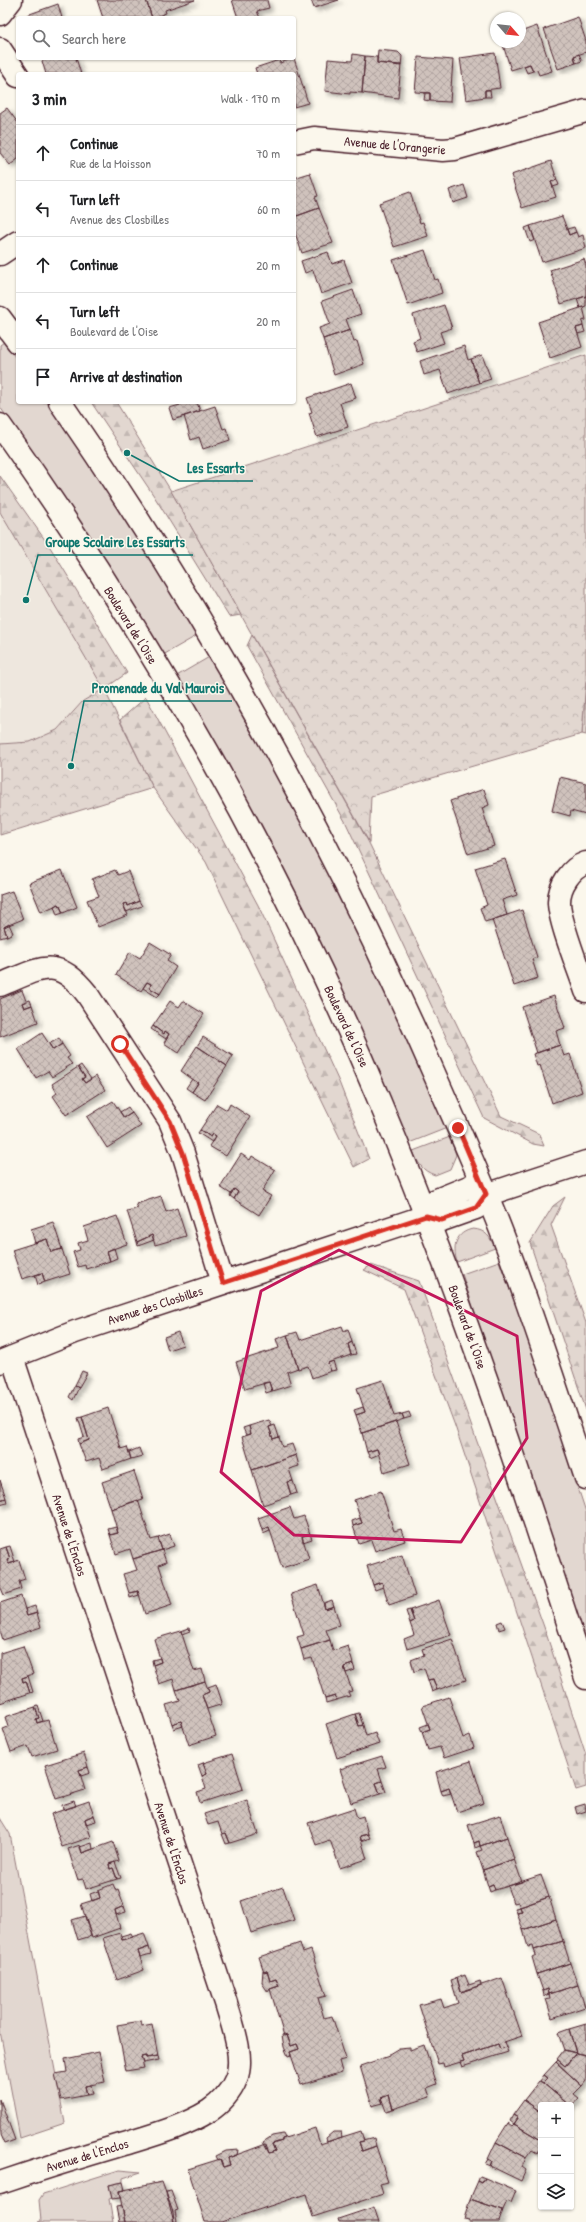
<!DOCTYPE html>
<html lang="en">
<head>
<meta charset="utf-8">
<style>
  :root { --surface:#fff; --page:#f6f6f6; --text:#202124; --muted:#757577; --line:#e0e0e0 }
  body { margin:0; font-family:"Patrick Hand",sans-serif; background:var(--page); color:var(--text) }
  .controls { position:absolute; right:12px; bottom:12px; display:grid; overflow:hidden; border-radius:4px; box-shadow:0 1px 3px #0004 }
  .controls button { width:36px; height:36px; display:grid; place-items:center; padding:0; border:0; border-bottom:1px solid var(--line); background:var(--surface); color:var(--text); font:20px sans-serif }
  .compass { position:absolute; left:490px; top:12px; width:36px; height:36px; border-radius:50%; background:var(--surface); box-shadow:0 1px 3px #0004; rotate:118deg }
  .stop { position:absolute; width:12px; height:12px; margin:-9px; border:3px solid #d93025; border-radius:50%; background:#fff }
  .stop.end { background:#d93025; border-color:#fff; box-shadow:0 1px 4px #0008 }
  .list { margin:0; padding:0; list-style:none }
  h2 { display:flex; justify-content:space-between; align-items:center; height:52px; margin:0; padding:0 16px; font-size:17px }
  h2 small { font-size:13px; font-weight:400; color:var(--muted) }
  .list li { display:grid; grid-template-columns:26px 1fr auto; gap:12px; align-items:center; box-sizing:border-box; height:56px; padding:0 16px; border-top:1px solid var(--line) }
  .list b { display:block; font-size:15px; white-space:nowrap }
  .list p { margin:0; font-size:13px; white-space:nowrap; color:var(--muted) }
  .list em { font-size:13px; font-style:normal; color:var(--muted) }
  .icon { flex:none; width:22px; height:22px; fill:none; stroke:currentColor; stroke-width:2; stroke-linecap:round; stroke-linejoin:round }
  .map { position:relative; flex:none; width:586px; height:2222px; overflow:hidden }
  .search { position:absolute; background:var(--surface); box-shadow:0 1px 3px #0004; left:16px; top:16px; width:280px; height:44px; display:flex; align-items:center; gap:10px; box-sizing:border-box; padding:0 14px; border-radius:4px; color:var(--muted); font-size:15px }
  .panel { position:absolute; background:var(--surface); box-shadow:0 1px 3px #0004; left:16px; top:72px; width:280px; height:332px; border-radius:4px }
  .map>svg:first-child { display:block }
</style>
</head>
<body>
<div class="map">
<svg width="586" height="2222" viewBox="0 0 586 2222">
  <defs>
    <pattern id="forest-firs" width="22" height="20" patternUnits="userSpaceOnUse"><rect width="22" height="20" fill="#e2d7d0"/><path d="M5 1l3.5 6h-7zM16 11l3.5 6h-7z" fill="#c3b8b3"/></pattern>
    <pattern id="park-crowns" width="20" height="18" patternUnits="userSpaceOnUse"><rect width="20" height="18" fill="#e2d7d0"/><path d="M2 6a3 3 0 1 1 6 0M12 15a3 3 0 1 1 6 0" fill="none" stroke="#c3b8b3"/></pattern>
    <pattern id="building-cross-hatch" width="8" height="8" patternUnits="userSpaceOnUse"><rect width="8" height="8" fill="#cfc2bc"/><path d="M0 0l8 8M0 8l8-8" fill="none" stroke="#b3a6a2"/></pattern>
    <filter id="shadow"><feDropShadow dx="3.5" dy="3.5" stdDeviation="2" flood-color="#0004"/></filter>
  </defs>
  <rect width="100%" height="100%" fill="#fbf7ec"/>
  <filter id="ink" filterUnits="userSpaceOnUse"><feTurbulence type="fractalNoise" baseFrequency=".025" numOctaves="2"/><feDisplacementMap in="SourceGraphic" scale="8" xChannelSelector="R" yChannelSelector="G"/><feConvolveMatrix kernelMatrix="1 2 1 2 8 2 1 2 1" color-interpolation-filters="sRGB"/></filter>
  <g filter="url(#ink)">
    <path fill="#eee7de" d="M0,512L104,689L83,701L57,730L30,742L0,744Z"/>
    <path fill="#e2d7d0" stroke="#967b7e" d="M4,342L18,361V402H47L109,494L198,635L163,655L77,517L0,407V345Z
      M211,656L275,769L359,934L447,1128L409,1143L369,1050L175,677Z
      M450,1137L456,1155L450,1169L435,1175C422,1171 418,1163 413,1151Z
      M473,1229C486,1230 490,1237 495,1248L457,1262C452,1246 456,1232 473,1229Z
      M499,1261L529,1340L586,1512V1641L462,1274Z
      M0,1818L10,1834L65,2123L20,2138L0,2031Z
      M119,2170L141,2172L123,2178V2182L109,2185L112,2198L109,2199L113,2222H38L41,2221L39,2200L43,2194Z"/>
    <path fill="url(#forest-firs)" stroke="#967b7e" d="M91,402H116L171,491L241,615L229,617L154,496Z
      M0,476L50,547L127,673L104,689L0,512Z
      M252,635L369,843L501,1116L539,1134L544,1146L533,1144L484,1118L346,823L247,646Z
      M586,681V735L582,734Z
      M146,697L258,905L339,1082L369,1159L354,1167L206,862L153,788L120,720Z
      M565,1197L551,1225L586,1323V1410L530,1243L553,1206Z
      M371,1265L419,1281L544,1627L586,1755V1787L576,1790L455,1426L404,1289L364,1270Z"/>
    <path fill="url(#park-crowns)" stroke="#967b7e" d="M586,355V681L582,734L371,796L369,842L171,491Z
      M104,689L153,788L0,835V744L30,742L57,730L83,701Z"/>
    <path fill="url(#building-cross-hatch)" stroke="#4a1f2b" filter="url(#shadow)" d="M97,0H146L152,18H103Z
      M146,0H195L165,10L166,13L152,18Z
      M232,0H267L269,8L257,11L260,18H238Z
      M311,0H339L314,8Z
      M58,4L62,18H28L27,15Z
      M578,17L586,41V52L574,56L576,63L558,69L544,29Z
      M537,26L552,71L539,75L537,70L533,71L530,64L511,70L502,42H520V32Z
      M378,50L398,52L402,56L401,66L377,63Z
      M495,53L500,88L485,90V97L466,100L460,58Z
      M353,54L365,56L362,93L350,92V94L325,91L328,59L352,61Z
      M579,54L582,61L576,63L574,56Z
      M365,56L377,57V63L401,65L398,98L362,93Z
      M418,57L453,60L450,102L430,101V93L415,92Z
      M44,58H76L81,74H46L42,61L44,60Z
      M294,58L308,103L294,107V74H257L255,68L279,60L280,63Z
      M530,64L533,71L527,73L524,66Z
      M485,90H490L491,97H485Z
      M425,93H430V101L424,100Z
      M7,108L18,123V159L10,165L0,153V113Z
      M551,161L557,180L551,182L556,197L522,208L511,175Z
      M310,173L318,196L315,197L319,208L294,217V178Z
      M557,180L559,185L553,187L551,182Z
      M464,185L468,198L453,203L449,190Z
      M410,192L420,223L423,222L428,236L394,247L379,203Z
      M319,208L333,243L302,253L294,230V217Z
      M562,216L569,235L576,232L578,237L583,235L586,248L542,262L530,226Z
      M530,226L535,240L530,242L525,228Z
      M574,227L576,232L569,235L567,229Z
      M425,250L435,280L438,279L442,293L408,305L393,260Z
      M328,252L332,264L344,260L352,283L321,294L313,270L305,273L301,261Z
      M584,259L586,265V296L561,304L550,270Z
      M353,290L361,314L346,319L350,330L323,339L319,328L330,324L322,301Z
      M586,296V306L580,308L577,299Z
      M444,305L452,328L440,332L444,343L417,352L413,341L420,338L413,315Z
      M583,307L586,320L582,321L583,326L576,328L582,347L550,358L538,322Z
      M583,326L585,332L578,334L576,328Z
      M350,330L354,342L357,341L364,364L334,375L323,339Z
      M464,346L468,360L471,359L479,383L448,394L440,370L424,375L420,361Z
      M482,355L491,379L479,383L471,359Z
      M351,383L356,398L340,403L348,427L317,437L309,413L312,412L307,398Z
      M179,402H197L200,411L173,420L169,408L180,405Z
      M215,406L223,429L226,428L230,440L203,449L199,437L191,440L184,416Z
      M560,777L586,783V815L571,811L570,816L552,811Z
      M484,789L489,805L482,808L494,846L468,854L450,801Z
      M505,859L517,895L502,900L507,915L485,922L480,908L487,905L475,868Z
      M62,870L77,907L63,913L59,904L41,912L29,883Z
      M115,870L118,875L128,871L139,901L128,906L127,903L123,904L128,915L98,927L87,900L99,896L92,879Z
      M12,891L23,919L4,927L7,936L0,938V895Z
      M139,901L142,906L126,912L123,904L127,903L128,906Z
      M59,904L63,913L57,915L54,906Z
      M522,910L537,957L532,959L538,978L514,986L492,920Z
      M9,924L13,933L7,936L4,927Z
      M150,942L171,955L167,961L176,967L160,994L150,988L151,984L147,982L141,991L116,975L130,952L140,958Z
      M147,982L151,984L150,988L160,994L157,997L143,988Z
      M22,990L26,1001L22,1003L24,1008L32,1005L38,1022L0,1037V999Z
      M554,996L565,1028L556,1031L560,1045L537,1053L522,1007Z
      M30,1000L32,1005L24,1008L22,1003Z
      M170,1001L179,1007L183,1001L204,1014L179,1053L164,1043L169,1034L165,1031L164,1034L153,1026Z
      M153,1026L164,1034L165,1031L169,1034L166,1039L151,1029Z
      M42,1033L53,1050L62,1044L70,1056L67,1058L72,1064L52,1077L48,1071L36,1078L18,1049Z
      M203,1037L233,1056L227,1066L197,1046Z
      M59,1038L62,1044L53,1050L49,1044Z
      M560,1045L564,1056L570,1054L582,1092L552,1103L540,1065L537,1066L533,1054Z
      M197,1046L227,1066L205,1100L192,1092L198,1083L181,1071Z
      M81,1065L91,1079L85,1083L82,1079L85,1077L78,1067Z
      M78,1067L85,1077L82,1079L85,1083L96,1076L105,1090L66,1115L53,1096L57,1093L52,1084Z
      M192,1079L198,1083L192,1092L186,1088Z
      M113,1101L124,1118L132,1113L141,1126L107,1148L87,1117Z
      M217,1104L227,1110L230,1104L250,1117L226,1156L209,1146L216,1136L213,1134L211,1137L200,1130Z
      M128,1107L132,1113L124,1118L120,1112Z
      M200,1130L211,1137L213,1134L216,1136L212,1142L198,1133Z
      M241,1154L250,1160L252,1156L275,1170L262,1191L271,1196L259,1215L234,1199L238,1192L234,1189L231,1194L220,1187Z
      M234,1189L238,1192L234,1199L230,1196Z
      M161,1196L166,1212L177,1208L186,1236L155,1245L152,1235L137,1242L127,1211L138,1208L136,1204Z
      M117,1216L127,1244L107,1251L110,1261L86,1269L85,1265L78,1267L73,1252L80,1250L78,1243L88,1240L84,1227Z
      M53,1222L62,1249L51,1252L47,1239L35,1243L31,1229Z
      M152,1235L154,1240L138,1246L137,1242Z
      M47,1239L51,1252L62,1249L70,1274L45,1282L42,1273L22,1279L12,1250Z
      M114,1248L117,1258L110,1261L107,1251Z
      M42,1273L45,1282L38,1285L35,1275Z
      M342,1326L344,1331L348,1329L352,1342L348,1344L351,1355L328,1363L331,1371L312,1378L308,1366L298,1369L287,1335L297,1332L300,1340Z
      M178,1332L183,1345L168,1350L164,1337Z
      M287,1335L298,1368L287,1372L291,1385L272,1391L269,1382L245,1389L236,1362L279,1348L276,1339Z
      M352,1342L356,1354L351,1355L348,1344Z
      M333,1361L336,1370L331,1371L328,1363Z
      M82,1371L87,1373L79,1387L75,1385Z
      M383,1380L394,1416L402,1414L404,1419L362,1433L356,1415L365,1412L357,1388Z
      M269,1382L272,1391L266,1393L263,1383Z
      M75,1385L79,1387L73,1400L69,1397Z
      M363,1407L365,1412L356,1415L354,1410Z
      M108,1408L121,1449L127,1447L131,1459L103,1469L99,1458L86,1462L79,1444L89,1440L82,1417Z
      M409,1412L411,1417L404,1419L402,1414Z
      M82,1417L89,1440L79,1444L78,1439L84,1437L78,1418Z
      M269,1420L272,1426L269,1427L273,1439L279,1437L282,1447L292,1444L296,1455L252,1470L242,1437L251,1434L249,1426Z
      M396,1422L410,1464L384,1472L377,1449L367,1452L362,1433Z
      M275,1425L279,1437L273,1439L269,1427Z
      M249,1426L251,1434L246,1435L243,1428Z
      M139,1448L142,1456L131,1459L129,1452Z
      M377,1449L379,1454L370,1458L367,1452Z
      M296,1455L299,1466L289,1469L293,1481L287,1482L291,1495L263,1505L252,1470Z
      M134,1471L143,1499L111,1509L102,1482Z
      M0,1480L6,1498L0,1500Z
      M293,1481L297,1493L291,1495L287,1482Z
      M381,1491L394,1531L401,1529L405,1541L375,1551L371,1540L359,1544L353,1526L362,1523L354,1500Z
      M6,1498L7,1503L0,1505V1500Z
      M138,1500L151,1540L158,1538L162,1550L133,1559L130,1549L116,1554L110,1535L118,1533L111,1509Z
      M290,1507L294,1519L304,1516L310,1534L302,1536L309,1559L282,1568L269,1527L262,1530L258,1518Z
      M360,1518L362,1523L353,1526L352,1521Z
      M116,1527L118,1533L110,1535L108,1529Z
      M269,1527L270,1531L263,1534L262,1530Z
      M170,1534L174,1546L162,1550L158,1538Z
      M310,1534L312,1539L303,1542L302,1536Z
      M10,1546L15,1562L9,1564L7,1560L10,1559L6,1547Z
      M6,1547L10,1559L7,1560L9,1564L19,1560L25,1579L19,1581L21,1589L4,1595L0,1586V1549Z
      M162,1550L166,1562L159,1565L172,1605L145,1614L138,1591L129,1593L123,1574L137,1570L133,1559Z
      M402,1555L415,1596L389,1605L382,1582L373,1585L367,1566Z
      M382,1582L383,1587L375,1590L373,1585Z
      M318,1585L325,1609L334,1606L340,1625L326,1630L330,1640L301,1649L297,1637L304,1635L291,1594Z
      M138,1591L139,1595L130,1598L129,1593Z
      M21,1596L27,1616L37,1613L41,1627L3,1640L0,1630V1603Z
      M332,1600L334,1606L325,1609L324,1603Z
      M439,1600L451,1635L407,1649L404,1639L414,1635L410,1623L414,1621L410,1610Z
      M35,1606L37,1613L27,1616L25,1609Z
      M410,1610L414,1621L410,1623L406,1611Z
      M502,1621L505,1628L499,1630L497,1623Z
      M189,1628L190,1631L182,1634L181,1631Z
      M181,1631L194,1671L202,1669L205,1681L176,1690L173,1679L159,1684L153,1665L161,1662L154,1639Z
      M452,1639L466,1680L437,1690L433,1679L428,1680L424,1668L414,1672L411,1660L424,1655L422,1649Z
      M330,1640L333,1651L348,1646L353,1664L344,1667L352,1691L348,1692L350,1696L336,1700L335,1696L325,1699L312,1658L304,1660L301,1649Z
      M23,1646L33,1674L22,1678L23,1682L26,1681L30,1693L0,1703V1653Z
      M160,1658L161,1662L153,1665L152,1660Z
      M353,1664L355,1670L346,1673L344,1667Z
      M28,1676L33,1692L30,1693L26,1681L23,1682L22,1678Z
      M433,1679L437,1690L432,1692L428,1680Z
      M205,1681L209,1692L202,1695L216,1736L189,1745L181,1721L172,1724L166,1705L180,1701L176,1690Z
      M216,1684L222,1702L220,1705L207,1709L202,1695L209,1692L208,1687Z
      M335,1696L336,1700L326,1703L325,1699Z
      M449,1697L463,1738L470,1735L474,1748L444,1758L440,1747L428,1750L422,1732L430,1729L422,1706Z
      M38,1706L43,1721L37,1723L36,1719L39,1718L35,1707Z
      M35,1707L39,1718L36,1719L37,1723L48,1720L57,1749L32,1757L28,1746L11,1752L3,1729L8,1727L5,1717Z
      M359,1713L363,1725L359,1726L355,1714Z
      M355,1714L359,1726L363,1725L366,1736L375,1733L379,1744L337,1758L326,1724Z
      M181,1721L183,1726L174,1729L172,1724Z
      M428,1724L430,1729L422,1732L420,1727Z
      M84,1753L88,1767L79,1770L85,1790L56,1799L45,1765Z
      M232,1754L243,1789L200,1803L197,1792L206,1789L202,1776L207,1774L203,1763Z
      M382,1756L386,1767L378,1769L382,1781L376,1783L380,1794L351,1803L340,1769Z
      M471,1761L484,1803L457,1812L449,1788L441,1791L436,1772Z
      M203,1763L207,1774L202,1776L198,1765Z
      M88,1767L90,1773L81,1776L79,1770Z
      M382,1781L386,1792L380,1794L376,1783Z
      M449,1788L451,1794L443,1796L441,1791Z
      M247,1800L258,1834L230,1843L226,1833L222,1834L218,1822L208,1825L204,1814Z
      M74,1801L76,1806L63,1810L62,1805Z
      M89,1801L94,1815L85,1819L91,1837L62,1847L51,1814Z
      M585,1804L586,1811L577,1814L575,1807Z
      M354,1808L357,1818L363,1816L368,1834L360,1836L367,1859L340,1868L330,1840L316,1845L308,1823Z
      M94,1815L96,1821L86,1824L85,1819Z
      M500,1815L507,1837L480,1846L479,1841L474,1843L468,1825Z
      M226,1833L230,1843L226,1844L222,1834Z
      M368,1834L370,1838L361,1841L360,1836Z
      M507,1837L514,1859L483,1870L477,1852L482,1850L480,1846Z
      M479,1841L480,1846L475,1848L474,1843Z
      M113,1842L119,1861L109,1864L110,1869L113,1868L117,1879L86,1889L83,1879L78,1880L68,1849L80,1845L82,1853Z
      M92,1843L93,1849L82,1853L80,1847Z
      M514,1859L522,1882L495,1890L493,1884L488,1886L483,1870Z
      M115,1862L121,1878L117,1879L113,1868L110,1869L109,1864Z
      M541,1875L549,1897L520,1907L518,1902L514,1903L508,1886Z
      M113,1884L116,1891L118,1890L124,1906L115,1910L120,1928L92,1938L81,1904L100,1898L98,1890Z
      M493,1884L495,1890L490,1892L488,1886Z
      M283,1887L294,1920L251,1933L241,1901Z
      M98,1891L100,1898L92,1901L90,1894Z
      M549,1897L556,1919L523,1930L517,1913L522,1912L520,1907Z
      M124,1906L126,1912L116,1915L115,1910Z
      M520,1907L522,1912L517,1913L515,1908Z
      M85,1916L91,1936L78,1940L72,1920Z
      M556,1919L563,1941L534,1950L533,1946L528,1947L523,1930Z
      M120,1933L122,1940L144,1933L149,1947L138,1951L144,1970L117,1980L103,1938Z
      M131,1933L133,1937L122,1940L121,1936Z
      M563,1941L570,1963L537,1974L532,1957L536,1955L534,1950Z
      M300,1943L303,1953L311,1950L326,1996L318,1998L324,2018L332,2016L346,2059L339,2061L342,2072L301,2085L290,2052L299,2049L297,2044L291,2046L287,2035L284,2036L270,1989L279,1986L276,1979L270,1981L267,1971L264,1972L259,1957Z
      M149,1947L151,1954L140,1957L138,1951Z
      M570,1963L578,1985L549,1994L548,1989L543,1991L537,1974Z
      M263,1970L267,1971L270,1981L276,1979L279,1986L270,1989L268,1992L262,1983Z
      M465,1975L469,1985L480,1981L481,1985L461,1992L457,1978Z
      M457,1978L461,1992L502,1978L522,2036L504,2042L506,2047L500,2049L498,2044L462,2056L464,2061L444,2067L443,2063L438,2064L419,2005L441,1999L444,2008L458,2003L451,1980Z
      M578,1985L585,2007L552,2018L546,1999L550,1998L549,1994Z
      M548,1989L549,1994L544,1996L543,1991Z
      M141,2021L142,2026L152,2024L158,2056L146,2058V2056L141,2057L144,2068L126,2071L117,2025Z
      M586,2024V2055L576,2053L569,2029Z
      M569,2029L576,2053L564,2050L558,2033Z
      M284,2034L287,2035L291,2046L297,2044L299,2049L290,2052L291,2055L288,2056L284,2047L282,2035Z
      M498,2044L500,2049L506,2047L508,2052L462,2067L460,2062L464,2061L462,2056Z
      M424,2045L437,2084L427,2088L430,2097L393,2109L389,2095L381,2098L383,2103L372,2106L360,2066L389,2056V2054L399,2048L410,2047V2050Z
      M564,2050L576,2053L565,2066L557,2059Z
      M99,2052L105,2082L85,2086L87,2095L61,2100L55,2074L67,2072L65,2059Z
      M576,2053L586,2055V2081L582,2086L556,2062L558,2060L565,2066Z
      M146,2056V2058L158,2056L159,2060L143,2063L141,2057Z
      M556,2062L582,2086L574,2094L579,2098L571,2107L543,2083L548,2078L544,2075Z
      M544,2075L548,2078L543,2083L540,2081Z
      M539,2081L543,2083L569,2105H541V2112L524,2100Z
      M91,2085L93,2094L87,2095L85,2086Z
      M389,2095L393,2109L386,2111L381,2098Z
      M0,2099L15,2140L4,2144L0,2135Z
      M524,2100L541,2112V2140L514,2124L518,2118L513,2115Z
      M513,2115L518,2118L514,2124L510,2121Z
      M508,2123L512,2126L514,2124L541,2140V2146L537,2153L532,2150L526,2158L496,2142Z
      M315,2128L320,2144L361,2131L364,2141L359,2142L362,2151L376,2146L388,2182L380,2184L383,2194L313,2217L306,2194L222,2222H205L188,2169L220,2159L223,2167L230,2165L228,2158L266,2144L269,2153L275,2151L272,2144L282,2141V2139Z
      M333,2132H341L342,2137L327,2142L326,2138Z
      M283,2134L285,2138L282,2139V2141L272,2144L275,2151L269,2153L263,2142L272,2136Z
      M374,2138L376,2146L362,2151L359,2142Z
      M496,2142L526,2158L522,2167L526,2170L521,2181L490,2166L492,2161L488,2159Z
      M238,2150L237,2155L228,2158L230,2165L223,2167L220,2159L218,2160L216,2156L226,2151Z
      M488,2159L492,2161L490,2166L485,2164Z
      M480,2176L485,2178L482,2183L478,2181Z
      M485,2178L516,2191L511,2203L507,2201L503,2210L470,2199L478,2181L482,2183Z
      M123,2182L125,2190L119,2191L120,2198L112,2199L109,2185Z
      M162,2182L173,2212L174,2222H125L119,2191Z
      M171,2191L178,2210L175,2211L177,2222H174L166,2192Z
      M470,2199L503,2210L499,2222H468L469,2220L464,2219Z
      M122,2206L125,2222H119L116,2207Z
      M374,2207L379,2222H339L338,2219Z"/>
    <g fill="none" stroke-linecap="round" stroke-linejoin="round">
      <g stroke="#4a1f2b" stroke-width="25">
        <path id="street" d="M0,14L11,0
          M0,49L18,76
          M294,142L314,138L443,150L455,149L586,111
          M0,254L18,242
          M586,863C571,868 559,886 559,902C559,921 579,970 586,991
          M0,985C40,969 56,954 87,994L170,1121L183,1153L223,1283
          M471,1186L486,1195L476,1208L442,1220L426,1216L434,1201Z
          M486,1195L586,1162
          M0,1362L75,1332L426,1216
          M0,2183C41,2169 83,2156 124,2144C153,2135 183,2127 209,2111C220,2104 231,2092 236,2079C245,2058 232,2024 226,2003L12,1357"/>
      </g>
      <g stroke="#4a1f2b" stroke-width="25">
        <path id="secondary" d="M0,318L18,342
          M60,402C206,613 330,836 433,1071C459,1130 486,1189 508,1249C536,1325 561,1402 586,1478
          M0,425C148,632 281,866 379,1100C459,1289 523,1483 586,1678"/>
      </g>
      <use href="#street" stroke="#fbf7ec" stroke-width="22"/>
      <use href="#secondary" stroke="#fbf7ec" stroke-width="22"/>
    </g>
  </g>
  <g fill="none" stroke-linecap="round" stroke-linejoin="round" filter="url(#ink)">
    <path stroke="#d93025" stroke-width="5" d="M120,1044L170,1121L183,1153L223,1283L426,1216L442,1220L476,1208L486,1194L458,1128"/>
  </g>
  <path fill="none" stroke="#c2185b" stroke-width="3" stroke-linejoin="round" d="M339,1250L517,1336L527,1438L461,1542L294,1535L221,1472L261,1291Z"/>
  <g text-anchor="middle" stroke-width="3" stroke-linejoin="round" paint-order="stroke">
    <g font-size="13" fill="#4a1f2b" stroke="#fbf7ec">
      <text transform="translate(395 145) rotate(5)" y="5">Avenue de l'Orangerie</text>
      <text transform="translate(131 625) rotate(58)" y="5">Boulevard de l'Oise</text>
      <text transform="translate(347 1026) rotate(65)" y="5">Boulevard de l'Oise</text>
      <text transform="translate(155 1305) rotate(-18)" y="5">Avenue des Closbilles</text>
      <text transform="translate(468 1327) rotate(70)" y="5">Boulevard de l'Oise</text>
      <text transform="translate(70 1535) rotate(72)" y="5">Avenue de l'Enclos</text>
      <text transform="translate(172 1843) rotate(72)" y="5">Avenue de l'Enclos</text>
      <text transform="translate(87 2155) rotate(-17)" y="5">Avenue de l'Enclos</text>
    </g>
  </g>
  <path fill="none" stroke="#0f766e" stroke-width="1.5" d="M127 453L179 481H253M26 600L38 555H193M71 766L84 701H232"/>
  <g fill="#0f766e" stroke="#fbf7ec" stroke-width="1.5">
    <circle cx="127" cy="453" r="4"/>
    <circle cx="26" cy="600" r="4"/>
    <circle cx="71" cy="766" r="4"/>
  </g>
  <g font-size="14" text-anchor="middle" font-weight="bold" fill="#0f766e" stroke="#fbf7ec" stroke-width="3" stroke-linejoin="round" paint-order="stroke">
    <text x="216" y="473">Les Essarts</text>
    <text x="115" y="547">Groupe Scolaire Les Essarts</text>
    <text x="158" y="693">Promenade du Val Maurois</text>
  </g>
</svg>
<div class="controls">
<button>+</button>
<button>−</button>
<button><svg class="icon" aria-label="layers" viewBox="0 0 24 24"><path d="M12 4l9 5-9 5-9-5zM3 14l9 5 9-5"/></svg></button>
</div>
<svg class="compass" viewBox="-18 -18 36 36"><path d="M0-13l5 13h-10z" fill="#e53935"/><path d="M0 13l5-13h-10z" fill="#757577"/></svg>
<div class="stop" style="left:120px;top:1044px"></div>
<div class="stop end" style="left:458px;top:1128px"></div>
<div class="search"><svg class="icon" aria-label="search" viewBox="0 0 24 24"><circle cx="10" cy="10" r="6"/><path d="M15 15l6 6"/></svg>Search here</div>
<section class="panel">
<h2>3 min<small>Walk · 170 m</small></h2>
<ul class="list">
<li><svg class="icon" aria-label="ahead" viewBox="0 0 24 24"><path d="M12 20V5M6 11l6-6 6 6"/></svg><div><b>Continue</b><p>Rue de la Moisson</p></div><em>70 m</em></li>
<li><svg class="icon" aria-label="left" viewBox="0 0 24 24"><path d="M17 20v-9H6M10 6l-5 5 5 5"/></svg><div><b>Turn left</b><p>Avenue des Closbilles</p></div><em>60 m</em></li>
<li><svg class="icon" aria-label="ahead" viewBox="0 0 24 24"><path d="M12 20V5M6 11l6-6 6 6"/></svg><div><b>Continue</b></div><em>20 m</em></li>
<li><svg class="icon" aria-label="left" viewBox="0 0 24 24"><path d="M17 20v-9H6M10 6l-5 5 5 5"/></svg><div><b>Turn left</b><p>Boulevard de l'Oise</p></div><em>20 m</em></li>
<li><svg class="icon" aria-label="arrive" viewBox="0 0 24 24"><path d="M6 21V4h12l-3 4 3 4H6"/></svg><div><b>Arrive at destination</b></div></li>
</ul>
</section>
</div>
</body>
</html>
